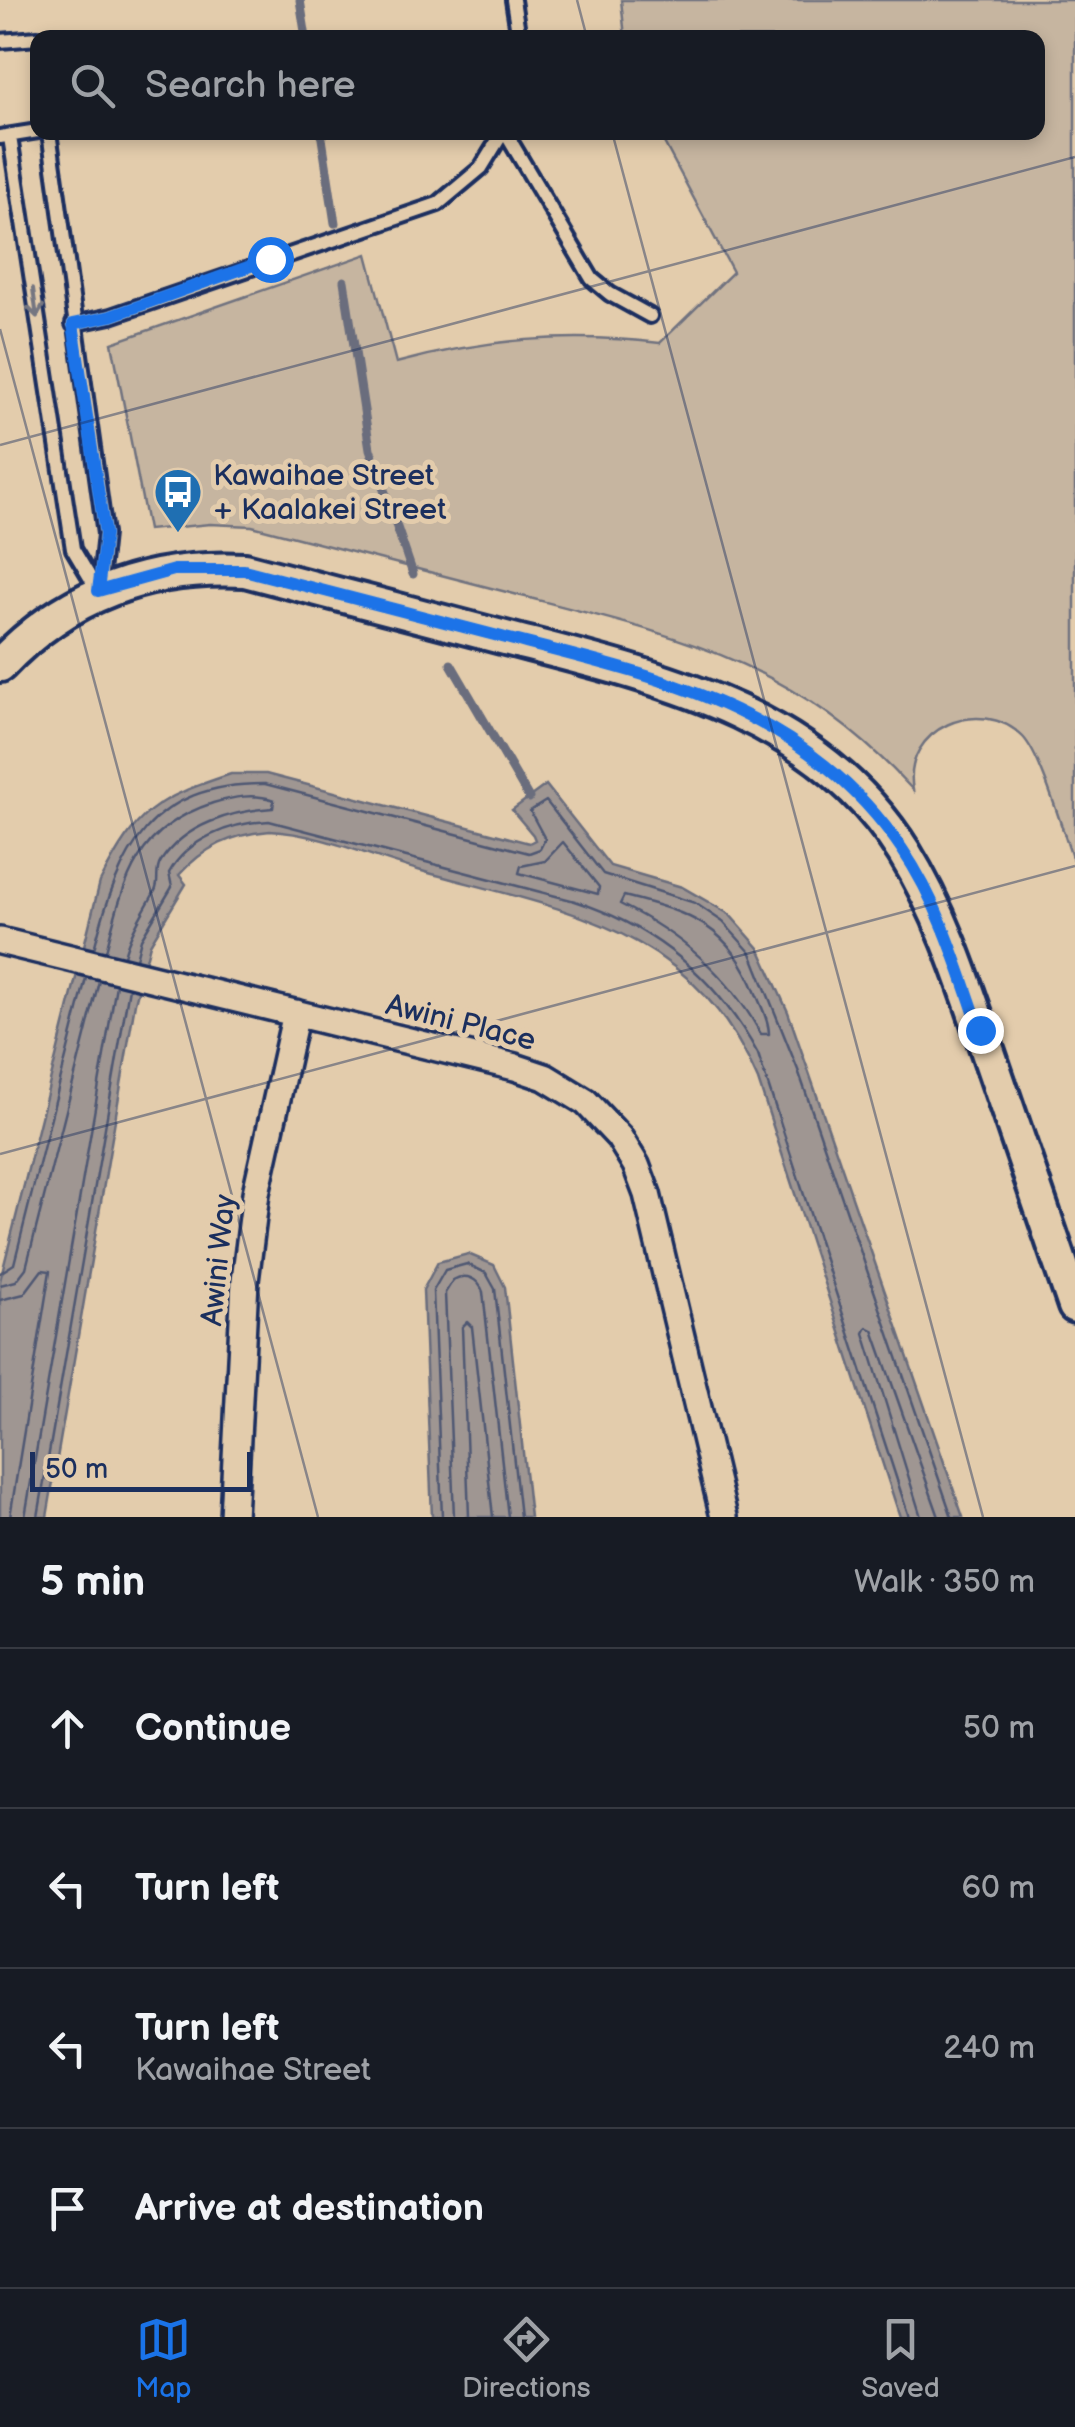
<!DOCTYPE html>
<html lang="en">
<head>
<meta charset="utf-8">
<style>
  :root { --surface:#171b24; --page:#242831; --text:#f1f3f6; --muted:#9ea1a6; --line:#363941; --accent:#1a73e8 }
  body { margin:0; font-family:"Balsamiq Sans",sans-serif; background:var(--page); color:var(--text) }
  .scale { position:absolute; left:30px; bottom:25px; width:222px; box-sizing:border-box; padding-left:10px; border:5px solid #1b2f5e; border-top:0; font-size:28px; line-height:35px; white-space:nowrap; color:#1b2f5e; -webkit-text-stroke:8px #e3ccac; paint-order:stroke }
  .stop { position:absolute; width:30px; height:30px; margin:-22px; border:8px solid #1a73e8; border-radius:50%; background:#fff }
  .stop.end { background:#1a73e8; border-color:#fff; box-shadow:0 2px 10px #0008 }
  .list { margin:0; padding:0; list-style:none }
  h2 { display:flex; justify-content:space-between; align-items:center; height:130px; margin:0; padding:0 40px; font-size:42px }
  h2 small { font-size:32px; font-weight:400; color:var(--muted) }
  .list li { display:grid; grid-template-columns:65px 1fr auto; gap:30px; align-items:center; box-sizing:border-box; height:160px; padding:0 40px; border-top:2px solid var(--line) }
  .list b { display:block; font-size:38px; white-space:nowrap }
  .list p { margin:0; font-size:32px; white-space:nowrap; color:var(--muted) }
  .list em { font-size:32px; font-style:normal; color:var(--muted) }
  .icon { flex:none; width:55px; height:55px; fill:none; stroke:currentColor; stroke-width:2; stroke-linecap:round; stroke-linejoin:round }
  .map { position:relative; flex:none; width:1075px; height:1517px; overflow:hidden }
  .search { position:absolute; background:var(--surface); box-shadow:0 5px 15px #0003; left:30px; right:30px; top:30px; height:110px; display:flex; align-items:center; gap:25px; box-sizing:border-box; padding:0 35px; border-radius:20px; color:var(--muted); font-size:38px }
  .sheet { height:770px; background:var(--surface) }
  nav { display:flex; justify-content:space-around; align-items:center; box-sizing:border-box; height:140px; border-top:2px solid var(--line); background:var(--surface); font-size:28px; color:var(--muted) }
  nav a { display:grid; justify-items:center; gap:5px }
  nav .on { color:var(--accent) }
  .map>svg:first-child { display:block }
</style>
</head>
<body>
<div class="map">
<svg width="1075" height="1517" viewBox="0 0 1075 1517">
  <rect width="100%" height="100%" fill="#e3ccac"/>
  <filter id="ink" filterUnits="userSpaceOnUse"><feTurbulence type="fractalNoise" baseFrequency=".01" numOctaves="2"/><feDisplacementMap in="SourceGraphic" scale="20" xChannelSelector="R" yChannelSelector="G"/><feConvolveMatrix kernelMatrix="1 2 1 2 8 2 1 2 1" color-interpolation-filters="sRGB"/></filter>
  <g filter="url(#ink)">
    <path fill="#c6b5a0" stroke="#70727f" stroke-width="2.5" d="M621,0H1075V866C1064,836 1042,757 1023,737C981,694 901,729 913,790C795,661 681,637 518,595C429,572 341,549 252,526L210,524L148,530L112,343L367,254L396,363C485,339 568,332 660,343L733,272L659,133L1038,132V38L625,37Z"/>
    <path fill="#9f9692" stroke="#6a6d7d" stroke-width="2.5" d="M231,774H266L529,843L535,840L533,835L512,810L546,785L610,866L682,887L729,914L759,948L788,1012L963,1517H900L758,1080C692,925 562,910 418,870C371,857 318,833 270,831C232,834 204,847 179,875L186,884L150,944L135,1003L47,1517H0V1281L100,882C137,810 155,799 231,774Z
      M468,1254L494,1265L505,1287L530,1517H432L423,1290L438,1262Z"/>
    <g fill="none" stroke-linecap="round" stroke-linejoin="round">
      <path stroke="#505873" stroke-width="2.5" d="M563,842L599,887L598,894L519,873L521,866L545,861Z
        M624,896C692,913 730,926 757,996C762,1008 769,1021 769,1034H761C729,975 679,933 620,904Z
        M94,949C119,850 151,783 265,784L529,853L540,849L545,839L530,811L546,801L603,874L695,903L723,922L751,953L798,1070L952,1517
        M106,951C124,880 136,828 213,803C233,797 254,793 274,800L273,808C232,811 185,824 161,861C154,872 160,881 155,891C143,913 130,932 124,956
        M136,959L141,939L172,887L169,873C188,838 231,823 269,821L575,901C657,928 717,978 758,1054L909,1517
        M0,1273L14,1264L86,978
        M0,1285L16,1281L26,1268L99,981
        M0,1300L24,1294L42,1270L50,1271L10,1517
        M25,1517L116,985
        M38,1517L129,988
        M442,1517L433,1291L445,1270L467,1264L486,1273L495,1289L520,1517
        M454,1517L445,1293L453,1280C466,1273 478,1278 483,1292L508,1517
        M469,1517L462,1327L467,1322L472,1327L493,1517
        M921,1517L864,1333L867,1327L873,1330L939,1517"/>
      <path stroke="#6a6d7d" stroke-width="9" d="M300,0L306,38
        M321,132L335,223
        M344,281L370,449L413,574
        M451,664L529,798"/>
      <g stroke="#1b2f5e" stroke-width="20">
        <path id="service" d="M513,0L519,38
          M0,41L38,38
          M49,132L105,534L99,591
          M505,132L592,279L610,294L650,316
          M0,137L38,131
          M10,137L73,549L98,591
          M73,324L111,316L438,204L481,168L503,132"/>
      </g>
      <g stroke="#1b2f5e" stroke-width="32">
        <path id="minor" d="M0,941L515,1067L545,1077L586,1102L619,1137L636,1165L647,1194L724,1517
          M233,1517L245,1281L256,1193L296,1013"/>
      </g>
      <g stroke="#1b2f5e" stroke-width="40">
        <path id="tertiary" d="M0,665C67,594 148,565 245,570C333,593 421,616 509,639C657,677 817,712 904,852C943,915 965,985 989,1055C1017,1138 1046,1222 1075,1306"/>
      </g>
      <use href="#service" stroke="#e3ccac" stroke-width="12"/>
      <use href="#minor" stroke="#e3ccac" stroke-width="25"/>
      <use href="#tertiary" stroke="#e3ccac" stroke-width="32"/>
    </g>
    <defs><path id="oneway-shaft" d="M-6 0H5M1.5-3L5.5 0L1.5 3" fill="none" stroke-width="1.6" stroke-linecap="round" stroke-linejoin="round" transform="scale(2.5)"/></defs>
    <use stroke="#757681" href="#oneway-shaft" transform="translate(35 303) rotate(82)"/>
  </g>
  <g fill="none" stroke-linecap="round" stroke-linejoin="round" filter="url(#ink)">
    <path stroke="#1a73e8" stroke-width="12" d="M270,259L111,316L73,324L105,534L98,591L174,570H244C330,592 416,615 502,637C659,677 804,707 902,849C939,903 959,968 980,1030"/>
  </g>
  <path fill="none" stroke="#1b2f5e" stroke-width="2.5" stroke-opacity="0.45" d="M577,0L587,38M612,132L983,1517M0,329L318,1517M0,445L1075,157M0,1154L1075,866"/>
  <defs>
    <g id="bus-pin" transform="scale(2.5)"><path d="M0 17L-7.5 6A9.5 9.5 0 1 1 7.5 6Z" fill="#1f6fb2" stroke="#e3ccac"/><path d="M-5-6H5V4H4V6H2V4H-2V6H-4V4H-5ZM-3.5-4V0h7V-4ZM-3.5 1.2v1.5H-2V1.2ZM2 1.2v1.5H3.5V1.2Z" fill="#fff"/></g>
  </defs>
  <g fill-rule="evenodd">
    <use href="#bus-pin" x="178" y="492"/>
  </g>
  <g text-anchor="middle" stroke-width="10" stroke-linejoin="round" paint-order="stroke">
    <g font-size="30" fill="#1b2f5e" stroke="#e3ccac" text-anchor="start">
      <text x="213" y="485">Kawaihae Street<tspan x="213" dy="34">+ Kaalakei Street</tspan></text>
    </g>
    <g font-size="30" fill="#1b2f5e" stroke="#e3ccac">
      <text transform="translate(461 1022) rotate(14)" y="10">Awini Place</text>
      <text transform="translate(218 1260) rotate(-84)" y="10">Awini Way</text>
    </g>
  </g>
</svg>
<div class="scale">50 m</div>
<div class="stop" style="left:270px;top:259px"></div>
<div class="stop end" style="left:980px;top:1030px"></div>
<div class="search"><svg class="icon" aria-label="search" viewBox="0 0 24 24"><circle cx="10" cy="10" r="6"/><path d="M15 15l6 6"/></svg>Search here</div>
</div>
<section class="sheet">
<h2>5 min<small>Walk · 350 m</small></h2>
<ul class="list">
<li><svg class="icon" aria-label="ahead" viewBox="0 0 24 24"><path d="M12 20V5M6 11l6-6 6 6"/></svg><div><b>Continue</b></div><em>50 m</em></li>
<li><svg class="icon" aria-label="left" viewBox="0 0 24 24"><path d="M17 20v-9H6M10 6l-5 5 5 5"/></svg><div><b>Turn left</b></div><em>60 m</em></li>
<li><svg class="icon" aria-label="left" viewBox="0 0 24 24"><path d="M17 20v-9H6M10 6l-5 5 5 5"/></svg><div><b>Turn left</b><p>Kawaihae Street</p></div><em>240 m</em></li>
<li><svg class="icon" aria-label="arrive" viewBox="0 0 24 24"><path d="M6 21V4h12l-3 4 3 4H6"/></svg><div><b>Arrive at destination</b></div></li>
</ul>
</section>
<nav>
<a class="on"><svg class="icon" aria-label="map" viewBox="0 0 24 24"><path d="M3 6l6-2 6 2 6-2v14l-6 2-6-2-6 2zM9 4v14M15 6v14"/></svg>Map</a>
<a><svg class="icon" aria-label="directions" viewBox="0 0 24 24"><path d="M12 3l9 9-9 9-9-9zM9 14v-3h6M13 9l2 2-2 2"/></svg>Directions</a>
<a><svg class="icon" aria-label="saved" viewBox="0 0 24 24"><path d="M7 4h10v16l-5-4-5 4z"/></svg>Saved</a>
</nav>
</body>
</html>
